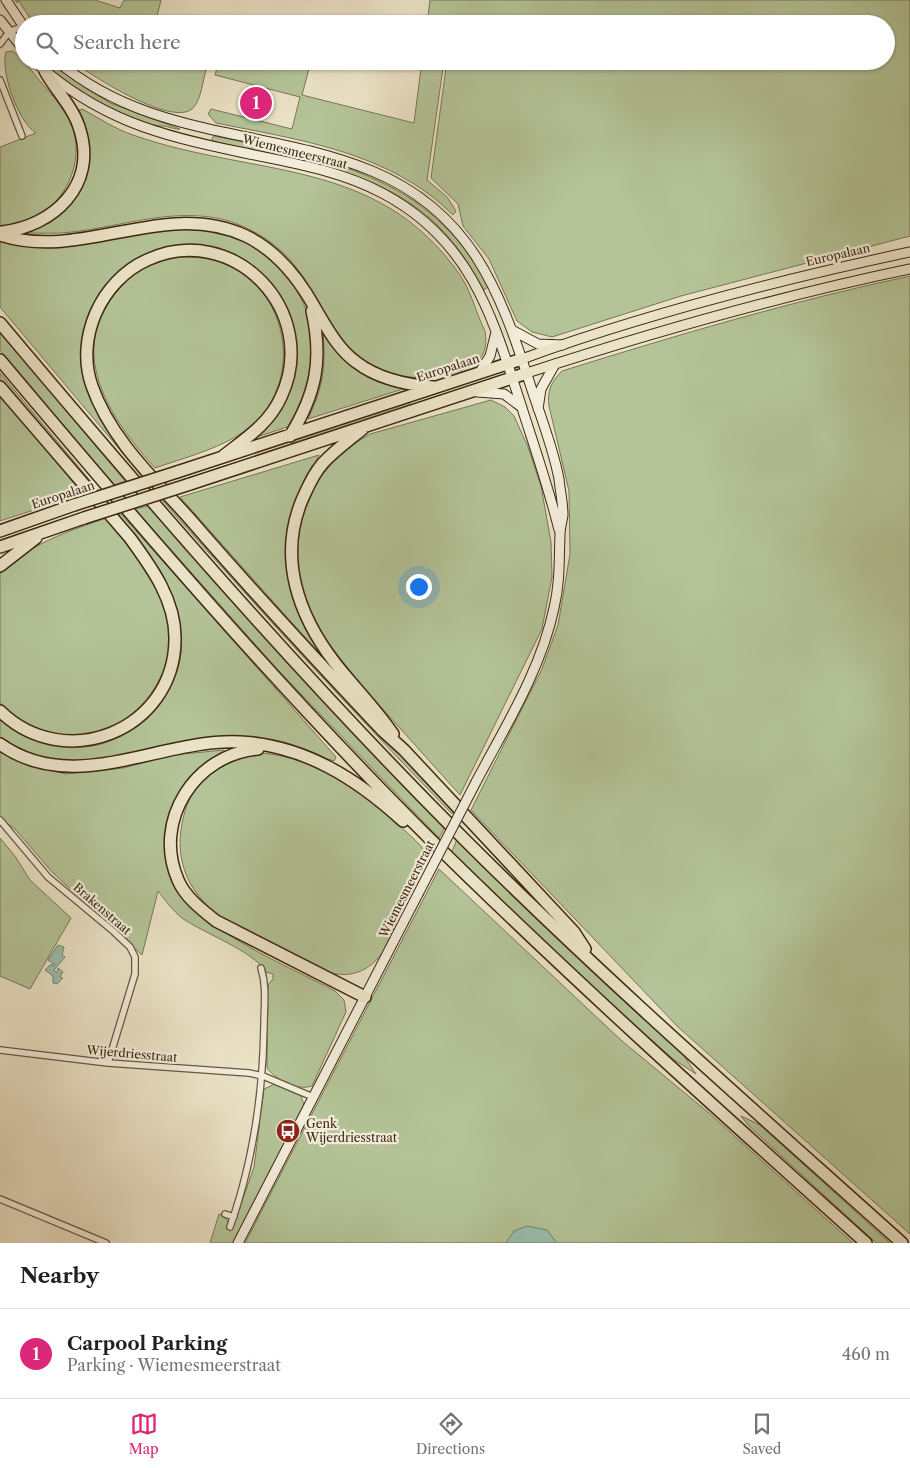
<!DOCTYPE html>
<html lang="en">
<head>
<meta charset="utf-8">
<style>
  :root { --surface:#fff; --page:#f6f6f6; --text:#202124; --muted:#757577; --line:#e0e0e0; --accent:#db2777 }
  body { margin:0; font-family:"Libre Caslon Text",serif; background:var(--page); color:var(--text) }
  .you { position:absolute; left:418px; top:586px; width:18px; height:18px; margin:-12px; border:4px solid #fff; border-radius:50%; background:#1a73e8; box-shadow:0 0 0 8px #1a73e833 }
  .badge { display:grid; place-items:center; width:32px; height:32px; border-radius:50%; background:var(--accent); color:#fff; font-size:16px; font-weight:700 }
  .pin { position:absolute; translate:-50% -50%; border:2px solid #fff; box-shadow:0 1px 5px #0006 }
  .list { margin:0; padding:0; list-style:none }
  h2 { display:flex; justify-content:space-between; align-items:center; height:65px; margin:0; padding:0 20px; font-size:21px }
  h2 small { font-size:16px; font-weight:400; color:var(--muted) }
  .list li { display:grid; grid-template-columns:32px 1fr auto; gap:15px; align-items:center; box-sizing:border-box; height:90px; padding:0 20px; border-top:1px solid var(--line) }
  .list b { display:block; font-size:19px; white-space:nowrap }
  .list p { margin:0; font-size:16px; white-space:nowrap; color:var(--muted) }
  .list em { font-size:16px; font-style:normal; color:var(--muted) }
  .icon { flex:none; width:28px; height:28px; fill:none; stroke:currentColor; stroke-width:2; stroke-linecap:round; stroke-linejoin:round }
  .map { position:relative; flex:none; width:910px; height:1243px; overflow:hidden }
  .search { position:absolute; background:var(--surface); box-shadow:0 1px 4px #0004; left:15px; right:15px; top:15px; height:55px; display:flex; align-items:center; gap:12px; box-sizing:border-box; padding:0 18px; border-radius:28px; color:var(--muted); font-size:19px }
  .sheet { height:155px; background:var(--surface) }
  nav { display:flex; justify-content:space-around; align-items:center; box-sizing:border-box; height:70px; border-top:1px solid var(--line); background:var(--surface); font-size:14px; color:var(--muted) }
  nav a { display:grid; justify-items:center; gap:2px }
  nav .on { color:var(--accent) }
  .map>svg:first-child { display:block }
</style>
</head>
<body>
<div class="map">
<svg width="910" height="1243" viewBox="0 0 910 1243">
  <rect width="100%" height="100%" fill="#ebe3c7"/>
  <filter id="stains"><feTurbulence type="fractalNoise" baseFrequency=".004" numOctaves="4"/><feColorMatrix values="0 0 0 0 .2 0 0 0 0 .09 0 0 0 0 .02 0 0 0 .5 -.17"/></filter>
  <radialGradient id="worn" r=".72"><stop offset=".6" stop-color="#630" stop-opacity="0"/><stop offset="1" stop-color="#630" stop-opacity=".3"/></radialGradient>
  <path fill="#b4c498" stroke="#797655" d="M15,0H95L120,8L124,0H161L155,24H34L18,0L17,3Z
    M430,0H910V236L681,296L552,337L532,332L517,321L489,259L463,226L458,204L431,178L447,61H886V24H427Z
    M12,51C23,57 32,72 40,81C50,93 61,104 68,118C88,154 69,200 34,219C24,224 11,225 0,226V147L36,133C18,122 0,71 6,52Z
    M42,61H51L86,88L110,103L180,129C175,130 168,126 162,126C122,124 70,89 42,61Z
    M72,61H182L205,67L206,70C203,80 201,99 194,107C175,130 91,75 72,61Z
    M219,61H311L302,95L414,123L422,61H444L427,180L447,197L456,211L453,215C390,152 300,140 216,123L208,114L211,109L292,129L300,97L215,75Z
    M82,109C99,118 115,129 133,135C255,178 377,156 460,275C471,291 476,313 485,331C488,349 483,362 465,369C420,385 369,380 340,338C324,316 313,289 296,267C279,245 256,230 229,221C176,206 125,226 72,232C57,234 42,233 27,233L57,216L78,189L79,114V110Z
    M214,136C330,160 426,173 489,286L484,290C473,272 464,255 450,239C393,170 295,159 213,142L212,138Z
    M189,227C203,229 218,230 231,234C273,247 309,296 313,338C315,353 312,374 309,388C307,400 296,414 290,426L257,437C270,421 285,407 291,387C312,322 270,256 203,247C186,244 168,245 151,252C133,260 121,274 108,288C82,315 76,355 87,391C95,415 130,453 146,474L142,476L0,307V240C54,256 99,238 151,229C164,227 177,228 189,227Z
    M176,257C189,257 205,257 218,261C284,283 305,369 258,420C232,446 189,456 155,468C116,425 74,367 104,308C111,294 125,276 139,268C150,262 165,260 176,257Z
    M910,276V1234L678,1027L471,810L542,669L558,625L570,554L569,491L549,406C547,391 551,382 562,371C677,335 792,301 910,276Z
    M0,332L125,481L114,485L0,350Z
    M323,332C348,367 360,379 403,389L308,419C323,387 326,367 323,332Z
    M0,373L98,490L94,491L0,380Z
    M0,396L83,494L0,521Z
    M409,400L410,407L292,446L298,437Z
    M491,400L505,407L514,416L528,447L541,486L551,542L552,577L542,629L460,795L362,686L319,631L298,586L296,545L303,511L315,484L337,457L349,447L370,434Z
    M319,455C312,470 303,484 297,500C270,567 295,616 334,670L180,497Z
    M166,498L330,682L454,810L452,814C352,711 256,607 162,500Z
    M148,506L279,653L445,827L439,838L278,670L135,509Z
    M121,514L336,757L334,761L282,744L155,749L79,763L42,758L0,739V717C19,724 38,731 57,738C64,740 72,745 79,746C119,751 167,704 178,668C184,648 182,624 175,604C164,572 136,543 116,515Z
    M106,518C132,552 163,584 169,628C177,684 120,744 63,735C39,732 17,720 0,703V574C30,543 67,532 106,518Z
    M0,750L20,762L66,774L123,768L173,755L224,750L226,753C190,776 176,786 166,830C164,845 166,873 174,886C204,932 286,965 335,991L344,1000L346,1012L312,1086C297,1091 276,1080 267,1068L268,985L273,979V974L266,972C254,951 203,933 182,918C173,911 165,900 158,891L142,955L52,872L15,829L0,818Z
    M263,753C319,760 359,786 399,825C408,834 419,842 426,853L384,951C370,970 354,978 331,973C310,962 288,951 266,940C252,933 235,927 222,918C185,891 172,855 185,811C196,774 228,760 263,753Z
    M0,838L15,856L30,880L71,918L30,989L0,976Z
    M457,839L684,1056L696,1074L673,1059L598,993L451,854Z
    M439,869L622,1041L709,1113L853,1243H245Z
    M275,1084L301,1096L304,1105L233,1243H210L219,1214C226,1217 229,1220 228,1228L232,1230L254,1167L264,1089Z
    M741,1116L760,1125L890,1243H876L749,1126Z"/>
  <path fill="#9abfae" stroke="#758370" d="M58,945L64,947L62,955L65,957L54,970L57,973L58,968L63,972L60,977L63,978L57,984L53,983V976L45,970L50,965H55L48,960Z
    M527,1226L547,1230L557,1243H506L514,1231Z"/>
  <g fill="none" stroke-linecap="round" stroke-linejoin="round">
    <g stroke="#69573f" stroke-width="8">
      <path id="street" d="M0,44L9,32L23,26
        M0,80L22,136
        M0,820L48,877L113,931L130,947L135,957V974L108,1063
        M0,1050L108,1063L249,1073L263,1076L313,1097
        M0,1199L106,1243
        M225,1214L234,1217
        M230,1227C253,1162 263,1094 264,1025C264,1006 267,987 261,968"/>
    </g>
    <g stroke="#3e2812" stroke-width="11">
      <path id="secondary" d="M6,0L24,27
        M0,20L24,50
        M34,61C98,119 158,135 240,152C288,162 340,170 384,194C473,242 493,319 522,408C535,449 549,489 559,530
        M57,61C151,140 265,127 372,171C471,212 500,291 530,384C540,415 553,447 559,479C560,490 563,503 563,515C562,522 560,528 560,535C559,560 560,583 554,608C541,670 505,727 476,782
        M512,330L538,344L563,345
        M480,372L490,356L496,332
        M477,392L504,394L520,406
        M538,409L541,389L555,364
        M238,1243L418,894"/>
    </g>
    <g stroke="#3e2812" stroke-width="11">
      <path id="primary" d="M522,359C647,313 779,280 910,252
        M527,373C653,332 780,296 910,269"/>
    </g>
    <g stroke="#3e2812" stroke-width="14">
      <path id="highway" d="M2,232C54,226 97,185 80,130C74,108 56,91 45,71
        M0,235C83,262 163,198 246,236C277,251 299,279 315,308C327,328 338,349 356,362C378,379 407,385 434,387
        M0,323C149,500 300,675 464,839C604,979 754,1110 902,1243
        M0,360C139,525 279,689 432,841C573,980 719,1111 866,1243
        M0,387L130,538C152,568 176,601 175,640C174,731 64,774 0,711
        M366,426C352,438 336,449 323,463C313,474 308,487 302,500C278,558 298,615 335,663C354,687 376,709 393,734
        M290,436C316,394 323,360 312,311
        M222,457C245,439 269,424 281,397C321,312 234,220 147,260C101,281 75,338 92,386C110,438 153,478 189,518C252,591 317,661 383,731L404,750L574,932L585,949
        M177,472L522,359
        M187,485L527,373
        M0,531L74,505
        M0,547L84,518
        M0,566L36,538
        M0,744C74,797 160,738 240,742C304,745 357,779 403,821
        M258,749C196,754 152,820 178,880C185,897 202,910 216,921L365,997"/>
    </g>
    <use href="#street" stroke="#f2eddb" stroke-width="5.5"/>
    <use href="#secondary" stroke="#f2eddb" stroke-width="9"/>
    <use href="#primary" stroke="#ebe3c7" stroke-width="9"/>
    <use href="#highway" stroke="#ebe3c7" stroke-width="11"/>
    <g stroke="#3e2812" stroke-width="11" stroke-linecap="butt">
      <path id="secondary-bridge" d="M418,894L476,782"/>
    </g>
    <g stroke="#3e2812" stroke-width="14" stroke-linecap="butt">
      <path id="highway-bridge" d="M74,505L177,472
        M84,518L187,485"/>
    </g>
    <use href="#secondary-bridge" stroke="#f2eddb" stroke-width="9"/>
    <use href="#highway-bridge" stroke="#ebe3c7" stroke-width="11"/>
  </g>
  <defs>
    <g id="bus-disc" transform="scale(1.25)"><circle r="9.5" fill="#8f2418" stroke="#f2eddb"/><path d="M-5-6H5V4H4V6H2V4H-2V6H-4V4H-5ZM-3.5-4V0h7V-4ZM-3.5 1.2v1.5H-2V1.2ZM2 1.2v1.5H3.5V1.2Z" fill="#fff"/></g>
  </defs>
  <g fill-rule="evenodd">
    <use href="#bus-disc" x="288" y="1131"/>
  </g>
  <g text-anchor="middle" stroke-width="4.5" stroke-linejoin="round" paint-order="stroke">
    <g font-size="12" fill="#3e2812" stroke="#f2eddb">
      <text transform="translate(295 152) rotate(14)" y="4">Wiemesmeerstraat</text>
      <text transform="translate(838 255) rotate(-13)" y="4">Europalaan</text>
      <text transform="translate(448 368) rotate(-18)" y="4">Europalaan</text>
      <text transform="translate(63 495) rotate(-18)" y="4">Europalaan</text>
      <text transform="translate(407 889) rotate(-63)" y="4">Wiemesmeerstraat</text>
      <text transform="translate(102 909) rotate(41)" y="4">Brakenstraat</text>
      <text transform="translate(132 1054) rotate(5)" y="4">Wijerdriesstraat</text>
    </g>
    <g font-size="12" fill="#3e2812" stroke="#f2eddb" text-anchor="start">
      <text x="306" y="1128">Genk<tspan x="306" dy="14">Wijerdriesstraat</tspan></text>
    </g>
  </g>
  <rect width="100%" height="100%" filter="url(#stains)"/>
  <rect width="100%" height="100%" fill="url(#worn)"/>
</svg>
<div class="you"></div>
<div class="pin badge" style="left:256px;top:103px">1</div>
<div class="search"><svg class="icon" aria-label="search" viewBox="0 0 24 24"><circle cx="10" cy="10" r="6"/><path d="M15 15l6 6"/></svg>Search here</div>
</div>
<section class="sheet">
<h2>Nearby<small></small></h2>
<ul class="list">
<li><span class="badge">1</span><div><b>Carpool Parking</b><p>Parking · Wiemesmeerstraat</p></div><em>460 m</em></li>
</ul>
</section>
<nav>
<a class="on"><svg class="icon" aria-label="map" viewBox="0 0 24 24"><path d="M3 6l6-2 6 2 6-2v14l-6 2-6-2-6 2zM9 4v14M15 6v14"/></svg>Map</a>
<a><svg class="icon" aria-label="directions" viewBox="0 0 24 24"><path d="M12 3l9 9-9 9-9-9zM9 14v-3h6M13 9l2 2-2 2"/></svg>Directions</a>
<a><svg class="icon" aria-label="saved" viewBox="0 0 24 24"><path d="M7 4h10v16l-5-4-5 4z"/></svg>Saved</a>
</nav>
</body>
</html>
